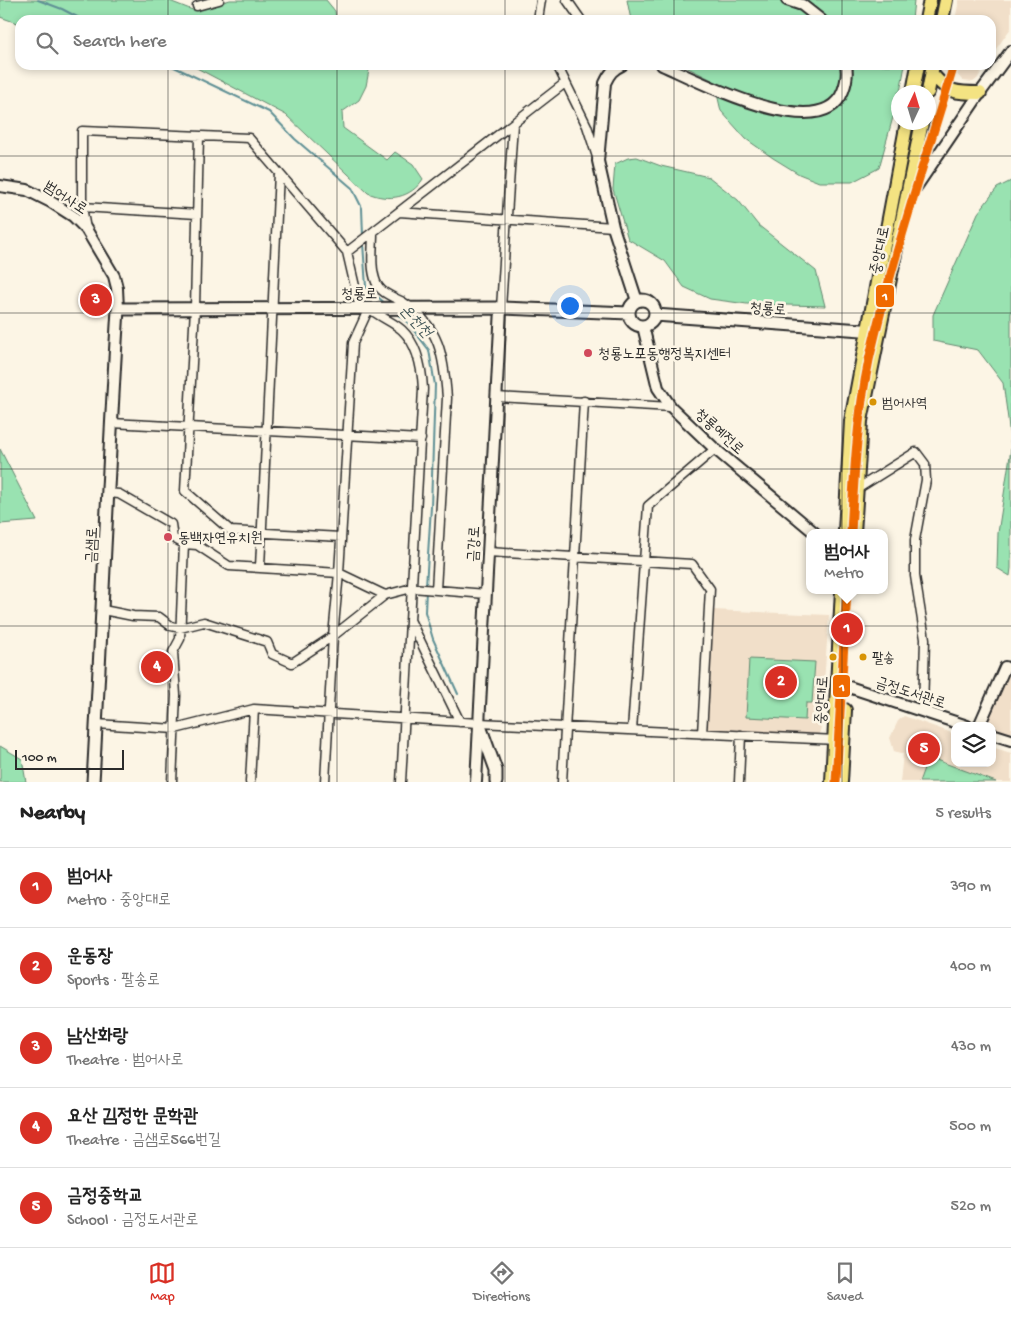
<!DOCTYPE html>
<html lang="en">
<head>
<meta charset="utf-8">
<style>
  :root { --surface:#fff; --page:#f2f2f2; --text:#222; --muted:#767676; --line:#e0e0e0; --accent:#d93025 }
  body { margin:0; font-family:"Gochi Hand","Poor Story",sans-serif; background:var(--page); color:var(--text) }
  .controls { position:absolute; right:15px; bottom:15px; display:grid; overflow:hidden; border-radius:10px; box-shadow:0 2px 8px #0003 }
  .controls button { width:45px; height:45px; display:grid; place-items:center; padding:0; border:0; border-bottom:1px solid var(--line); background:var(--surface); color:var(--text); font:25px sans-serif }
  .compass { position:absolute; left:891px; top:85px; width:45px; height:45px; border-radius:50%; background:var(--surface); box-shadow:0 2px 8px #0003; rotate:4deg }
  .scale { position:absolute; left:15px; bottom:12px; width:109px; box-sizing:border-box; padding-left:5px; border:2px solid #2b2b2b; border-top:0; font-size:14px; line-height:18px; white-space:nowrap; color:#2b2b2b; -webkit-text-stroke:4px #fcf5e5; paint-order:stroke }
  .you { position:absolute; left:569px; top:305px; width:18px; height:18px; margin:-12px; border:4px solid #fff; border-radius:50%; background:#1a73e8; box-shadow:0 0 0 8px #1a73e833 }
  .badge { display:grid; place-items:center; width:32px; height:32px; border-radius:50%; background:var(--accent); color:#fff; font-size:16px; font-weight:700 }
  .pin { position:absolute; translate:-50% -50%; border:2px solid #fff; box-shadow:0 1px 5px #0006 }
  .popup { position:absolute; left:806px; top:529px; width:82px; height:65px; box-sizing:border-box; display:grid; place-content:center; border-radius:10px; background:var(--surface); filter:drop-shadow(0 1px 4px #0005); font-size:16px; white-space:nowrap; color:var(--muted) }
  .popup b { font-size:19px; color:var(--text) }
  .popup::after { content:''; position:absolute; left:50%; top:100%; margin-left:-10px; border:10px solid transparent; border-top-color:var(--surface) }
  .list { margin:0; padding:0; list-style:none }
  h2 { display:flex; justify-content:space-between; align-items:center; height:65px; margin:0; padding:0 20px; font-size:21px }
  h2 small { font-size:16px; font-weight:400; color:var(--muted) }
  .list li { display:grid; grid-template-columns:32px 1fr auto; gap:15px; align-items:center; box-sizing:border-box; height:80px; padding:0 20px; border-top:1px solid var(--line) }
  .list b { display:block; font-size:19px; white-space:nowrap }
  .list p { margin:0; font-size:16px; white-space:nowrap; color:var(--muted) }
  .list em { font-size:16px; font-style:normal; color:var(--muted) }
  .icon { flex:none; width:28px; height:28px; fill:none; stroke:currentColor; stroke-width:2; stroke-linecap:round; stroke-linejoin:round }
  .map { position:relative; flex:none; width:1011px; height:782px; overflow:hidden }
  .search { position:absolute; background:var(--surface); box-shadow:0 2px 8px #0003; left:15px; right:15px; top:15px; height:55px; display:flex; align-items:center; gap:12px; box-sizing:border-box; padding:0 18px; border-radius:15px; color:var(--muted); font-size:19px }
  .sheet { height:465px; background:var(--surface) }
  nav { display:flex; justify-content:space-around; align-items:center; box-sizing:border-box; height:70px; border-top:1px solid var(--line); background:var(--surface); font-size:14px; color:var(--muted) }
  nav a { display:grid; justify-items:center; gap:2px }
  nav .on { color:var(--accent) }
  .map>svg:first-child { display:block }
</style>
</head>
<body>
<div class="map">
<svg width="1011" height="782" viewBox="0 0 1011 782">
  <rect width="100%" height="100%" fill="#fcf5e5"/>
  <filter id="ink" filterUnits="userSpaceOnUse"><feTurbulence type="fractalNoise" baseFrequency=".02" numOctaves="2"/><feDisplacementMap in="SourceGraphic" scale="10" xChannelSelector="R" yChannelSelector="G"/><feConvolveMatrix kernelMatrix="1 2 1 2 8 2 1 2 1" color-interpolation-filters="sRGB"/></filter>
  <g filter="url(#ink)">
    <path fill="#f1dfc9" d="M959,0H1011V28L991,56V20H955Z
      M949,65H986L977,79L973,82L963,81Z
      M712,610L829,615L820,737L776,733L774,735L704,730Z
      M1011,666V734L992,728V726L983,725Z
      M904,716L955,734V763H992V747L1011,753V782H900L903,754L894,751L890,738L898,721Z"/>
    <path fill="#99e2b1" stroke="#62866e" d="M0,0H167L195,11L230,0H326L335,11L336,20H20V24L0,17Z
      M627,0H914L912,20H631Z
      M191,65H370L366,86L359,100L342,112L343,128L387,160L395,152L413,164L423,179C411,198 389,202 368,193L286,115Z
      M682,65H905L900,92H898V99L879,168L852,182H819L799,174L773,158L746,139L721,111L714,81Z
      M637,157L661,166L709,177L738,200L758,225L816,271L825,306L747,304L710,299L684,287L665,261L628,239L613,189L615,164L628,158Z
      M1011,181V568L1010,576L997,568L998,533L1011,449L1008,419L1003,383L978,350L933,341V315L978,213L997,188Z
      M0,449L37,521L0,524Z
      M749,659L815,662L812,703H806L805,720L746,717Z
      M0,746L22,759L26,782H0Z
      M928,757L996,782H919Z"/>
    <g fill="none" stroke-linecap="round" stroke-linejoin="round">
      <path stroke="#5f9095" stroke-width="2" d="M38,0L62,9L83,20
        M170,65L269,112L295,139L352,188L362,208L363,236
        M363,243L366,287L386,304
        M397,314L407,322L429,350L435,385L431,507L426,586
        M426,590L425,612L433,639L458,694"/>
      <g stroke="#2b2b2b" stroke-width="11">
        <path id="minor" d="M567,0L581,20
          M197,6L219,0
          M538,20L541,0
          M557,65L587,126L597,157
          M199,136L195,308L185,491L231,531L341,537
          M82,207L197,214
          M399,212L613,227
          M86,229L82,207V131L249,138L347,252L360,308
          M373,233C373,248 370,267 376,282C380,293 393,297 403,302C440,326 444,357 447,398L436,590
          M347,252L565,83
          M501,308L513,124
          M496,397L671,407
          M111,423L421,439
          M857,489L916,452L925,464L926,480L915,540V576L925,639L923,711
          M108,493L119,494L171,524L173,538L184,544L197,545L229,566L339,573L385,595L412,588L486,594
          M488,552L692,564L710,589L702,734
          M260,567L279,173
          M103,610L133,616L159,617L171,626L180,628L204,622L267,642L272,654L292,663L333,636L385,595
          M410,620L460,722
          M96,724L175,729L254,709L479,723L837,740
          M632,730L648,506L715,449
          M172,782L176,695L173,652L180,639L184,544
          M250,782L254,709
          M325,782L333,636L339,573L353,343L369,308C379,317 392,321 402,330C418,345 422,369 423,389L401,782
          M562,782L584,401
          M739,782L741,735"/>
      </g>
      <g stroke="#2b2b2b" stroke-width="14">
        <path id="tertiary" d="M787,0L802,5L821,20
          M622,65C613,69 609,74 605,83L598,161L613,227L637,301
          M662,65C697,80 822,147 843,91C846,83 848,74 846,65
          M0,186L27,190L51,202L73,216L86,229L114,276L117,288L118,309
          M908,199L980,93L1011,51
          M643,326L658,388L671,407L715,449L815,533
          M846,686L967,726
          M979,726L1005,667
          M992,734L1011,740
          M476,782L501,308"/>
      </g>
      <g stroke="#2b2b2b" stroke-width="15">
        <path id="secondary" d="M629 313a13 13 0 1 1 26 0a13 13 0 1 1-26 0Z
          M655,315L875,331
          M479,723L496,770V782
          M93,782C102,624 108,467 118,309L501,308L629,313"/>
      </g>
      <g stroke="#2b2b2b" stroke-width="16">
        <path id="primary" d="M926,20L930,0
          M942,20L946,0
          M932,74C948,93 956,93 980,93
          M913,92L918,65
          M928,92L933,65
          M845,532L851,421L907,122
          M854,533L861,421L922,122
          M832,782L842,590
          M841,782L845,710"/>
      </g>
      <use href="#minor" stroke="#fcf5e5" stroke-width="8"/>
      <use href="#tertiary" stroke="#fcf5e5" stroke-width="10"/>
      <use href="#secondary" stroke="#fcf5e5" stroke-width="11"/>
      <use href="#primary" stroke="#f4e382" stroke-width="12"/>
      <g stroke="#fcf5e5" stroke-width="12">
        <path id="metro-1" d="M851,533C854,475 857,417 869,360C892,260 924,163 954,65
          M836,782L847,590"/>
      </g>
      <use href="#metro-1" stroke="#f06a00" stroke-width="9"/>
    </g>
  </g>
  <path fill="none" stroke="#2b2b2b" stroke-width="1" stroke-opacity="0.55" d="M168,0V20M337,0V20M505,0V20M674,0V20M842,0V20M168,65V782M337,65V782M505,65V782M674,65V782M842,65V782M0,156H1011M0,313H1011M0,469H1011M0,626H1011"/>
  <g fill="#d1495b" stroke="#fcf5e5" stroke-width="2">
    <circle cx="588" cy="353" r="5"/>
    <circle cx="168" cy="537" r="5"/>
  </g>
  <g fill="#d89406" stroke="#fcf5e5" stroke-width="2">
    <circle cx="873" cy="402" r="4.5"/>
    <circle cx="833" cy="657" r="4.5"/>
    <circle cx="863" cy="657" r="4.5"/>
  </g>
  <g text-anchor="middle" stroke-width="5" stroke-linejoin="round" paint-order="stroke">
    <g font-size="14" fill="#2b2b2b" stroke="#fcf5e5" text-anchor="start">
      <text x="882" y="407">범어사역</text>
      <text x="872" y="662">팔송</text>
    </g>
    <g font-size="15" fill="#2b2b2b" stroke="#fcf5e5">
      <text transform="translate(66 197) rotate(33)" y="5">범어사로</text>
      <text transform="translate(879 250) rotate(-79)" y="5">중앙대로</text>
      <text x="359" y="298">청룡로</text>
      <text transform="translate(768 308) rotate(4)" y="5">청룡로</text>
      <text transform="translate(720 431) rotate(42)" y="5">청룡예전로</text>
      <text transform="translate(473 544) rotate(-87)" y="5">금강로</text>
      <text transform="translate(91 545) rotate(-88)" y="5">금샘로</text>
      <text transform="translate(911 692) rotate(18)" y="5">금정도서관로</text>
      <text transform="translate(821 700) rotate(-87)" y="5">중앙대로</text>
    </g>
    <g font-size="15" fill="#2b2b2b" stroke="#fcf5e5" text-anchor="start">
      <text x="598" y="358">청룡노포동행정복지센터</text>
      <text x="178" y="542">동백자연유치원</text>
    </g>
    <g font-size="16" font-style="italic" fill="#415557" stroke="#fcf5e5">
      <text transform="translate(417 320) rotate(47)" y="6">온천천</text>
    </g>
  </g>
  <g stroke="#fcf5e5" stroke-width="2">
    <rect x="875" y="284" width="20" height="24" rx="5" fill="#f06a00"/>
    <rect x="832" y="674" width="19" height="24" rx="5" fill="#f06a00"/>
  </g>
  <g font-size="14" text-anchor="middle" font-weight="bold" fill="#fff">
    <text x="885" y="300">1</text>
    <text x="842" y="691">1</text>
  </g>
</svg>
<div class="controls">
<button><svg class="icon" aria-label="layers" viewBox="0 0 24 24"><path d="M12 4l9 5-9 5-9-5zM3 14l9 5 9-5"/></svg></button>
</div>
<svg class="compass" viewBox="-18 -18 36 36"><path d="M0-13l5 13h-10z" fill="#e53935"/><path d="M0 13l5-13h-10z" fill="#767676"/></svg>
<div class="scale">100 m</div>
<div class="you"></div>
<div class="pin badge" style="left:847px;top:629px">1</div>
<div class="popup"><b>범어사</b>Metro</div>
<div class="pin badge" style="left:781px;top:682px">2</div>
<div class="pin badge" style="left:96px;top:300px">3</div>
<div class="pin badge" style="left:157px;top:667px">4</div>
<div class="pin badge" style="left:924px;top:749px">5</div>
<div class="search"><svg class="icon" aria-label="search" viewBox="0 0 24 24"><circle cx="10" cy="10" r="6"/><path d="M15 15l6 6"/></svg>Search here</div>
</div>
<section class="sheet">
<h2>Nearby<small>5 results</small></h2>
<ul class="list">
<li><span class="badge">1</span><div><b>범어사</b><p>Metro · 중앙대로</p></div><em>390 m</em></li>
<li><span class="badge">2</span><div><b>운동장</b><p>Sports · 팔송로</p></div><em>400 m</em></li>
<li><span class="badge">3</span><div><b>남산화랑</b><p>Theatre · 범어사로</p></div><em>430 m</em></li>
<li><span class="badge">4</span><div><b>요산 김정한 문학관</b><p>Theatre · 금샘로566번길</p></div><em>500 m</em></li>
<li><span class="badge">5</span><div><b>금정중학교</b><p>School · 금정도서관로</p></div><em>520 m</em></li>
</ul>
</section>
<nav>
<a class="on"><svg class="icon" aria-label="map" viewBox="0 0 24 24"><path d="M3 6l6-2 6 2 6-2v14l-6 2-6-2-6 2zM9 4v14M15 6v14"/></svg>Map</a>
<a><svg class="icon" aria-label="directions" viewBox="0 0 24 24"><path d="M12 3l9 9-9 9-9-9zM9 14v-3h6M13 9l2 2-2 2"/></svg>Directions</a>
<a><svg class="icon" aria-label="saved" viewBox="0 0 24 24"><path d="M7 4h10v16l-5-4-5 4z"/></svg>Saved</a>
</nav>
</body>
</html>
